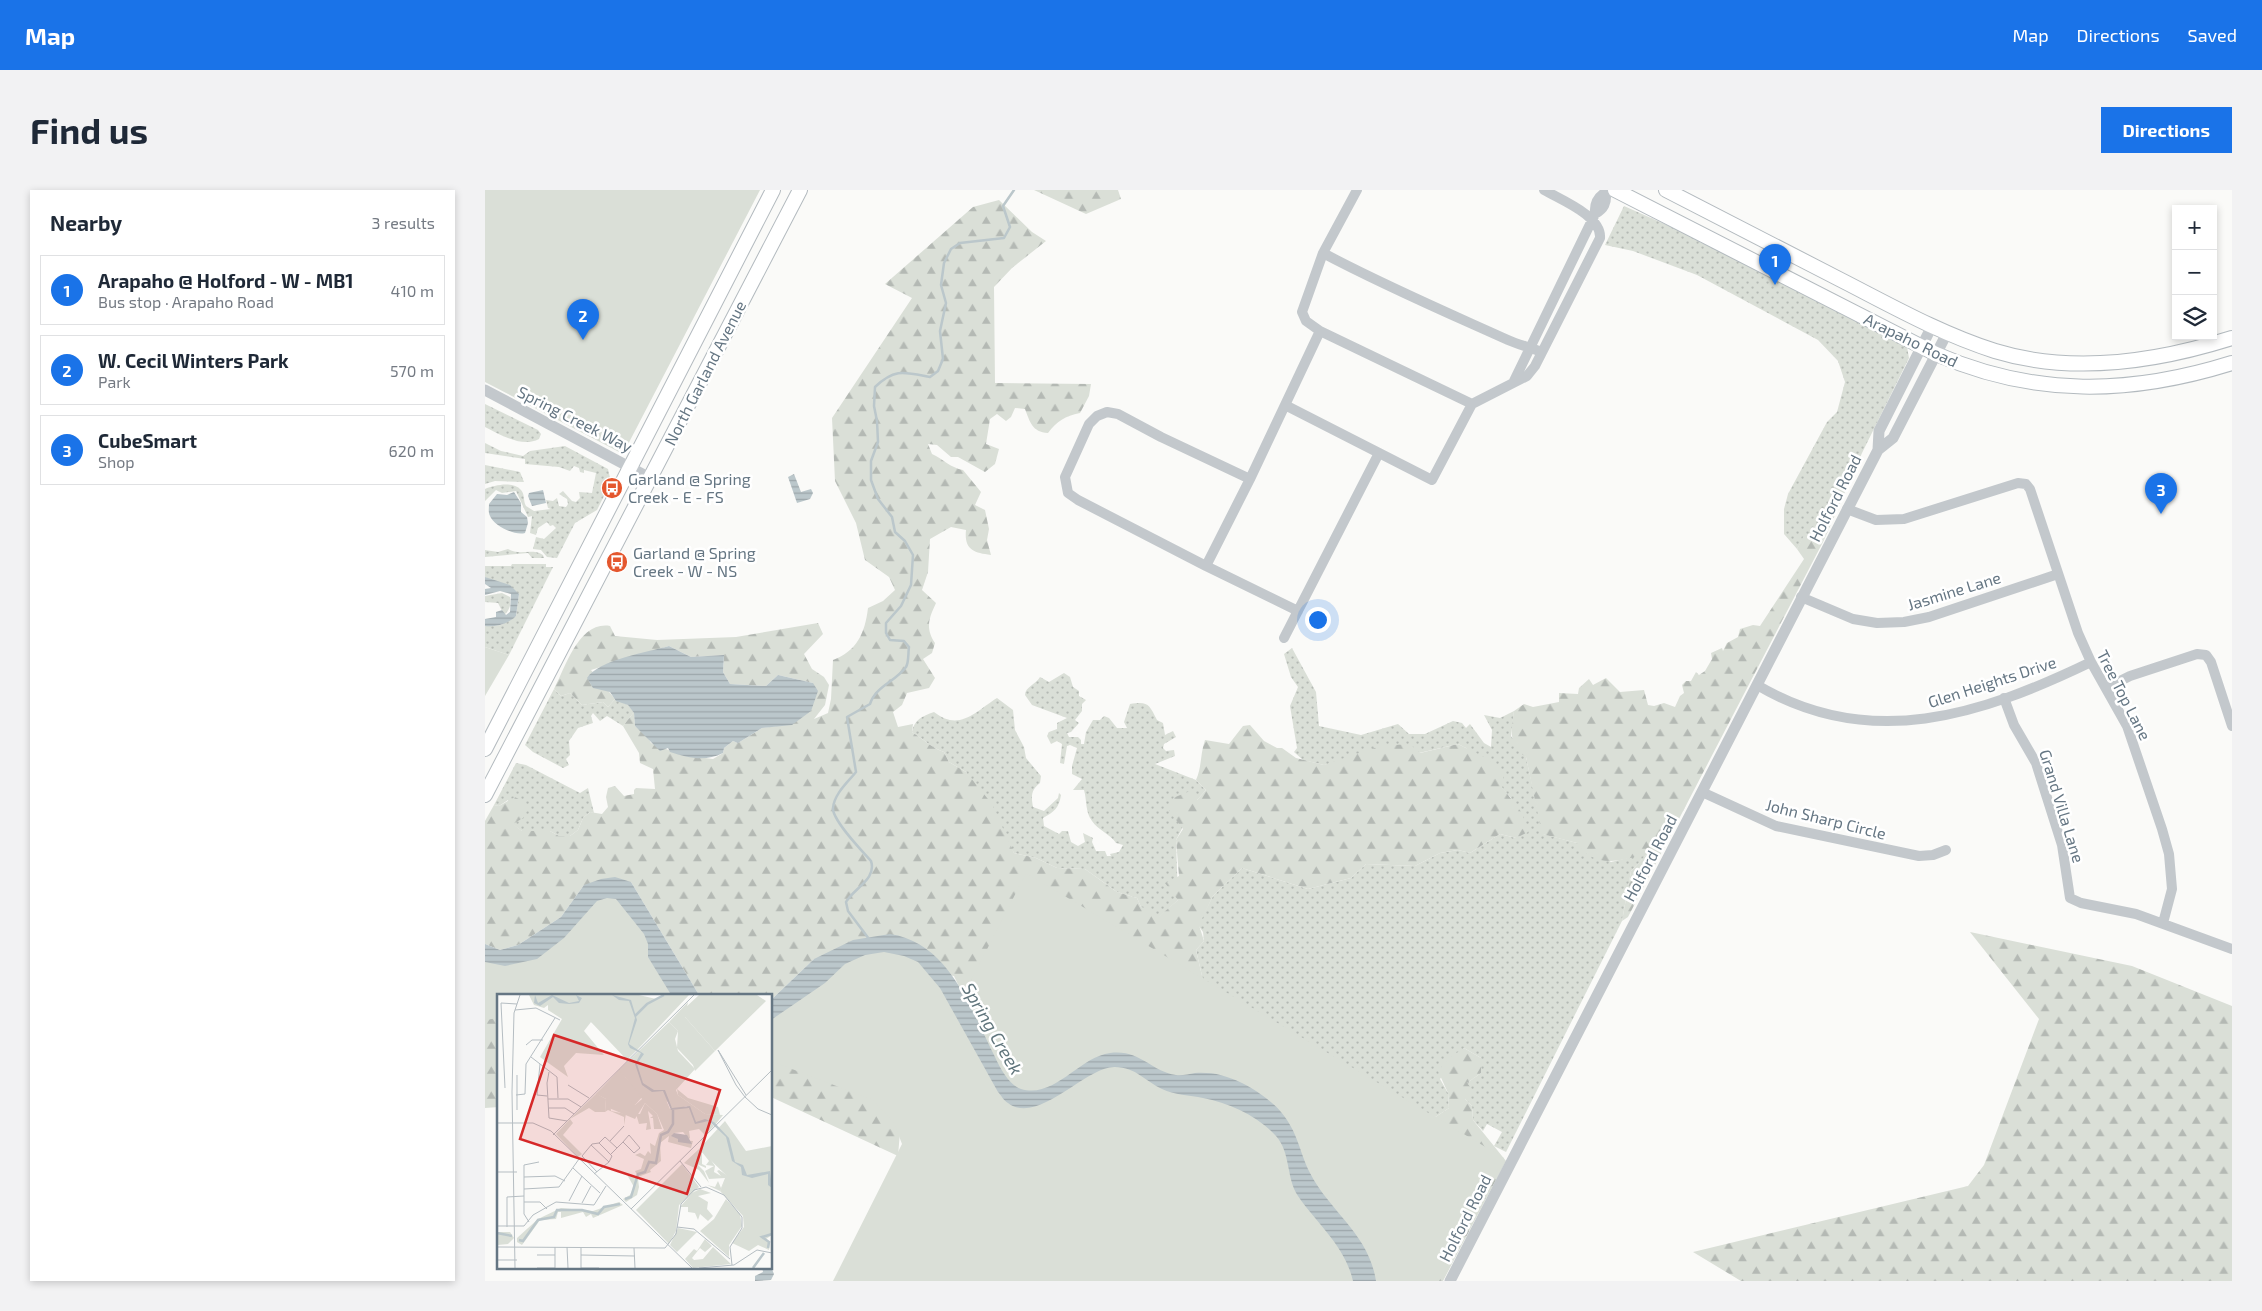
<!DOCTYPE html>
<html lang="en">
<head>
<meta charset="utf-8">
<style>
  :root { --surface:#fff; --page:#f2f2f3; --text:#1f2937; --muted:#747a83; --line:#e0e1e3; --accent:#1a73e8 }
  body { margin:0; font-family:"Exo 2",sans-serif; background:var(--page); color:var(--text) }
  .controls { position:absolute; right:15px; top:15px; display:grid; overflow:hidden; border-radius:0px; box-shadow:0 2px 8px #0003 }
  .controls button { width:45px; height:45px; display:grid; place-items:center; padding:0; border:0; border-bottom:1px solid var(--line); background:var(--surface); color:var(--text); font:25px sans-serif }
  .you { position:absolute; left:832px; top:429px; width:18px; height:18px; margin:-12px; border:4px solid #fff; border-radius:50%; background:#1a73e8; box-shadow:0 0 0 8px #1a73e833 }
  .badge { display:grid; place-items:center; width:32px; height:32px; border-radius:50%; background:var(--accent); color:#fff; font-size:16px; font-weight:700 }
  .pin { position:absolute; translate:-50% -41px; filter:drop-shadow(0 1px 2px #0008) }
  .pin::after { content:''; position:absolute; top:26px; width:18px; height:15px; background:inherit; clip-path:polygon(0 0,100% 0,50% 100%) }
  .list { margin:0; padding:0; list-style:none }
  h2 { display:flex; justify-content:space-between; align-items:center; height:65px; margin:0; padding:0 20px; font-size:21px }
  h2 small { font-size:16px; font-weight:400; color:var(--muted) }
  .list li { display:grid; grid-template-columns:32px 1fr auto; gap:15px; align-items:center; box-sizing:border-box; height:70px; margin:0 10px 10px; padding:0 10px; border:1px solid var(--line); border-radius:0px }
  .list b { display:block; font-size:19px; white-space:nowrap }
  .list p { margin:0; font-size:16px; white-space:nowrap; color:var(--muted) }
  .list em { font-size:16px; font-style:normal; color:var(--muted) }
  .icon { flex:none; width:28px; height:28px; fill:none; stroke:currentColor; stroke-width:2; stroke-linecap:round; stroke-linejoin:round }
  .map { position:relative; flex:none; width:1747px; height:1091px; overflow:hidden; border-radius:0px }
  header { display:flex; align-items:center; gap:30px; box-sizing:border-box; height:70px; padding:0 25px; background:var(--accent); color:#fff }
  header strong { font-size:24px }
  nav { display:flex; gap:28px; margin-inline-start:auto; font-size:18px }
  .intro { display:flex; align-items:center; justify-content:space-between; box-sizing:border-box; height:120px; padding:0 30px }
  h1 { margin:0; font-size:35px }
  .button { padding:12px 22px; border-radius:0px; background:var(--accent); color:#fff; font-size:18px; font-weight:700 }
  main { display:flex; gap:30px; padding:0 30px }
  aside { flex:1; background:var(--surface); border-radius:0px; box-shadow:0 2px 8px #0003 }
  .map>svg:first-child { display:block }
</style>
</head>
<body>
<header>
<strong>Map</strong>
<nav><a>Map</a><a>Directions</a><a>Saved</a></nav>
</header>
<div class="intro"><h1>Find us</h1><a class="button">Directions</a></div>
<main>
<aside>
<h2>Nearby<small>3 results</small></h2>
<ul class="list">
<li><span class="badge">1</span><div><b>Arapaho @ Holford - W - MB1</b><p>Bus stop · Arapaho Road</p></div><em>410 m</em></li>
<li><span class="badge">2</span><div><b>W. Cecil Winters Park</b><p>Park</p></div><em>570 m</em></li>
<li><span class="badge">3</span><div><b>CubeSmart</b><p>Shop</p></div><em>620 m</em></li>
</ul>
</aside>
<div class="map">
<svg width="1747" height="1091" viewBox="0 0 1747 1091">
  <defs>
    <pattern id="grass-dots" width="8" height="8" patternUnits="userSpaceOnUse" patternTransform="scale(1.25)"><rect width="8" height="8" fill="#dadfd7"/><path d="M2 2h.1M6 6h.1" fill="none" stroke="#b4b9b4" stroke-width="1.8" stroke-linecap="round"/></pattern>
    <pattern id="forest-firs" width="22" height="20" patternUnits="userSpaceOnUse" patternTransform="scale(1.25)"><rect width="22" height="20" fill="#dadfd7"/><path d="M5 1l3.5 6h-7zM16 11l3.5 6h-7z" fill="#b4b9b4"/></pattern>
    <pattern id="water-rules" width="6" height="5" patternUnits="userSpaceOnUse" patternTransform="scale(1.25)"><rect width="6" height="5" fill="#bbc7cb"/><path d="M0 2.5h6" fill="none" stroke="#9ca6aa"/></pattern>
  </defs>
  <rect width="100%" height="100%" fill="#fafaf8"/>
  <path fill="url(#grass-dots)" d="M1139,16L1211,48L1216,53L1221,54L1422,157L1424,168L1377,263L1339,350L1331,344L1320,345L1312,359L1299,344V319L1303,304L1342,232L1352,222L1360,192L1353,171L1333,150L1212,85L1148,61L1120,55Z
    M0,214L53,240L56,244L54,249C37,258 16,245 0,237Z
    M0,253L16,261L38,266L45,261L80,256L123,279L126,292L112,320L90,333L72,368L62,367L56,360L48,359L51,347L59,349L71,338L68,335L65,336L62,332L53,338L51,345L45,343L47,326L43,327L31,301L17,303L11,300L0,311V299C10,295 28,291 36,300C40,304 38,311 41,316L49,321L66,319L63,318L61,310L68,311L72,308L74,316L81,317L83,314L82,309L74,304L78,301L87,311L91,312L95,308L94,302L107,303L111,283L99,280V283L95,282L94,278L89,276L85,281L74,277L40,274V269L0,263Z
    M0,275L35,282L39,292L10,291L0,294Z
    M23,359C34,366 47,358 58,365L59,368H47L43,363L0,367V360L13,362Z
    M27,374H61V377H68L24,465L0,457V436L16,435L31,426L34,404L0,387V376H26Z
    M17,403L25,407C26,414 25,420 19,425L13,413L0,412V406Z
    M807,458L831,502L834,536L876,545L913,534L924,544H940L968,531L977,533L981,538L985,534L999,553L1006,557L1007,540L999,525L1015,528L1029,521L1026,546L1041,567L1058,644L1092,653L1126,672L1163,663L1146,681L1137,731L1021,962L1009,956L1017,942L1002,934L998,941L988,930L987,916L980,909L982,893L996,883V868L979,858L955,889L963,903L964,918L949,928L718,790L711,760L719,751L718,742L713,735L728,706L757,678L823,699L866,688L881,674L930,676L955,663L973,660L985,663L1015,644L1031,648L1026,608L981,558L973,554L934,563L860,570L839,575L818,570L809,562L812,558L805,516L813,497L806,487L799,464Z
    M579,483L585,487L588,497L594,501V506L601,510L597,514V521L590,530L594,533L586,542L582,543L584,547H593L596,550V554H599L601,542L608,530H615L619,526L624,528L632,538H642L639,532L645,514C663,511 664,514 672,530L678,533L680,545L688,541L691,547L679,554L678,558L681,561L689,560L690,566L670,574L711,590L721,600L712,610L691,650L693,710L671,730L656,717L652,708L632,702L600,679L572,678L551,668L529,663L481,582L464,572L459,562C447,558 438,549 427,542C429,530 437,526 449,522C474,542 490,522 512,508L528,520L530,540L539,557L541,568L556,586L555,593C546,600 546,606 548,617L559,621L573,608L574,603L576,605C574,618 569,622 558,628L559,636L574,644L577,641H583L586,652L593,656L600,652L598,643L608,648L607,652L611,661H620L622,666H626L625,664L634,662L638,655L631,653C625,644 613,640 607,631C600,622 602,610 599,600H588L597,589L587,584V576L592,558L585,555L582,556L579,574L575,573L577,554L572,551L566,554L562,546L564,542L572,539V533L582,528L547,515L540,505C540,497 551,494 555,487L564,492Z
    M69,499L76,506L85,503L97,515L118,512L123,517L130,509L143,515L149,522L138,536L122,526L115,531L108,523L106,526L108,533L93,538L84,551L85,565L81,569L84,575L78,578L48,562L40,555Z
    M31,573L41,575L95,603L103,598L109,623L105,622L98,628L93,640L85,646H74L65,641H37L27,634L23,610L14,616L9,615Z"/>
  <path fill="url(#forest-firs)" d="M549,0H633L636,9L601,24Z
    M514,10L547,42L561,51L527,78L509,97L510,193L606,194L604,206L595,223C580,226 572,231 563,243C547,242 545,232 540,219L530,218L526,227L521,231L512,224L505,229L501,254L514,259L510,274L500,282L473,267H466L452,255L443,254L447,264C458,269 466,278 478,280L496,302L490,315L500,320L504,339L502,350L506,365C488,363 479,359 481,340L466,337L445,349L443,382L437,400L451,413C444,428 440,438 450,453L447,463L438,469L450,488L444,498L422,503L417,515L408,522L413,537L428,534L427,542C438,549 447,558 459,562L464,572L481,582L507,614L529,663L551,668L572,678L600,679L632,702L652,708L656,717L665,719L671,729L693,710L680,693L694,686L691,650L698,639L684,621L688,608L705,601L712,610L721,600L711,590C717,577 715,564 720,550L744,554L758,536L765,535L779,551L792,558H797L811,568L839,575L895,556L925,554L935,563L973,554L1001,568L1019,583L1017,597L1037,623L1043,642L1031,648L1015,644L985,663L973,660L955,663L930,676L881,674L866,688L823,699L757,678L728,706L714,735L719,751L711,760L718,790L949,928L964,918L963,903L953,881L964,868L979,858L996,868V883L982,893L986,898L985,905L980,909L987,916L988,930L1021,971L958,1091H896L478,805L469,786L329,769L286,810V805H214L146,692L99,695L76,727L33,755L15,760L0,754V631L9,615L14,616L30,607L39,612L43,619L38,628L28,634L37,641H65L74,646H85L93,640L98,628L105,622L117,624L123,617L121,607L123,598L130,596L139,606L149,604V600L151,598L170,599L168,579L155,573L154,563L138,536L149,522L150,536L162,546L166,553L196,565L228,569L238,563L239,558L248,551L253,553L277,538L299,535L328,493L293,485L281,496L245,494L238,482L239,465L206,467L184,456L106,480L130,509L123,517L118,512L97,515L85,503L76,506L69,499C81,476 94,431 125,436L130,446L172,450L251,447L333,433L338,444L319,464L327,479L339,487L344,495L340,515L329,529L343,523L346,509L348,470C372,461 380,443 383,418L398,411L410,400L404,387L380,370L371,333L350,291L347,228L427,108L400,94L488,17Z
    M1331,344L1339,350L1143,727L1137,731L1146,681L1162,664C1136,670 1110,680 1092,653L1057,644L1041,567C1023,556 1026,539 1029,521L1039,514L1048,517L1074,512V503L1093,504L1094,498L1104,489L1108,495L1121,488L1135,502L1159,500L1163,515L1169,516L1179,513L1190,517L1195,506L1199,503L1197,495L1201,491H1206L1211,482L1214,485L1220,481L1227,469L1226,463L1237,458L1238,461L1242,453L1253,447L1255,439L1268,435L1275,436L1319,369L1312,359L1319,345Z
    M1485,742L1647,776L1747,816V1091H1256L1208,1062L1483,996L1499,975L1554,829Z
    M14,825V917L0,918V827Z
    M286,868L389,906L403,921L415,942L413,966L286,907Z"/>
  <path fill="#dadfd7" d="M0,0H275L138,264L0,192Z
    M0,457L24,465L0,506Z
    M541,683L1019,968L954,1091H348L417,954L409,933L388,910L286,871V827L386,752L434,769L473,816Z
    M136,700L199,805H14V828L0,830V764L16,769L64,745L100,708Z"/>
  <path fill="url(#water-rules)" d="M309,284L316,302L326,299L328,303L325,309L312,313L303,287Z
    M58,300L61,313L47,316L43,306L44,303Z
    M29,302L36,313V322L42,327L43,333L40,343C30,346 9,336 5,326C3,322 4,318 4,314L12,304L22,305Z
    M0,387L25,395L34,404L31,426C23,434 11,437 0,436V429L11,427V422L17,420L21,425L25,422L26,404L15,401L0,405V399L6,398L0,394Z
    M184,456L206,467L239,465L238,482L245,494L281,496L293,485L328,493L333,501L326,521L307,535L277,538L253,553L248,551L239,558L238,563C220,572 204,568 185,562L183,558L175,561L150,536L149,523L143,515L131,511L125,502L108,498L102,488C113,470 163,462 184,456Z
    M130,687L146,692L214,805L185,803L163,767V754L159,744L131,709L122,708L112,711L79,748L52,769L20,776L0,772V754L15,760L33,755L76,727L99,695L116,689Z
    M405,744C465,753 486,820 510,867C515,878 524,895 536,899C570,909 594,867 625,863C655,859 665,881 691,885C696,886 704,884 710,883C727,882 740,885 757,893C769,899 787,911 796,922C813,942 814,961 825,983C845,1022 884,1044 891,1091H868C860,1056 833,1035 813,1006C801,988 806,963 791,946C773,926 744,913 718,908C705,905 689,905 677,899C661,892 651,877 630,877C601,876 553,936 523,913C519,911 516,905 513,902L455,798L433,772L419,766L399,762L380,765L360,774L340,793L286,830V810L329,769L368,750Z
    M277,1077H286L289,1084L286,1090L270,1091V1086L278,1082Z"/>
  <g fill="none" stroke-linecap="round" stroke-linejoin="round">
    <path stroke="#bbc7cb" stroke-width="2.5" d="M384,749L363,721L361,712C369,698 392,689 386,671C377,661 347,630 348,618C349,604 363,592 371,582L362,527L385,514C391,496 410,492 421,477C424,472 423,463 424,457L419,451L405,450L401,443V433L416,416L426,395L428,365L420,351L410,342L407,327L393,309L386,290V271L393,252L392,231L389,216L390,197C410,178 419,182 445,187L453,181L458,169L455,141L461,113L456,95L459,73L466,59L475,53L519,48L525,37L518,16L529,0"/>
    <g stroke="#b3babf" stroke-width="16">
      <path id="secondary" d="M1130,0L1451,164C1550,207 1645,205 1747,173
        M1181,0C1239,30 1297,60 1356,90C1405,115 1456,144 1510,161C1588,185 1671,172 1747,148
        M0,559L288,0
        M0,605L315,0"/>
    </g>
    <path stroke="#c3c8cc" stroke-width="10" d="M872,0L838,63C898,95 961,122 1023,150C1034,155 1045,157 1056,162
      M838,63L817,122L821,131L835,141L987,214L1042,186L1050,176L1115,48C1117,26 1076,10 1059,0
      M1029,191L1110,24C1109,14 1112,7 1121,2C1122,13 1119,19 1110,24
      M800,215L947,290L987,214
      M765,289L721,376L593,310L583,303L580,287L604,234L612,226L622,222L633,224L676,247L765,289L835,141
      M1362,319L1391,330L1419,329L1533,293L1541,294L1545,299L1593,443L1606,472L1642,536L1677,639L1684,664L1687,699L1678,733
      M721,376L813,421
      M1316,407L1368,429L1392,433L1419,432L1444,427L1573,384
      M799,448L894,263
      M1272,495C1385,562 1496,525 1606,472
      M1621,498L1645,486L1712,464L1721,465L1726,472L1747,536
      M1519,508L1529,535L1551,573L1577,655L1585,708L1596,713L1651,724L1747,759
      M1217,602L1291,636L1434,666L1448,665L1461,660"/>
    <path stroke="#c3c8cc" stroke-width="11" d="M0,200L165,288
      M1393,260L1408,248L1462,143
      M965,1091L1393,260L1394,241L1447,136"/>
    <use href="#secondary" stroke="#fff" stroke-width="14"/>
  </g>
  <defs>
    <g id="bus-disc" transform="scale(1.125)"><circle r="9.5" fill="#e4572e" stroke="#fff"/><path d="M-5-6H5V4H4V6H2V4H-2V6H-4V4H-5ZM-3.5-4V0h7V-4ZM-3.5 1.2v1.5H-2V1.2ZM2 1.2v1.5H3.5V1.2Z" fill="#fff"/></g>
  </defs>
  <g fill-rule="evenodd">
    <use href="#bus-disc" x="127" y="298"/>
    <use href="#bus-disc" x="132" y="372"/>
  </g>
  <g text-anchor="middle" stroke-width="5" stroke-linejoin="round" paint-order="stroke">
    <g font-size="16" fill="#657683" stroke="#fff">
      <text transform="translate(1426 150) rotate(26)" y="6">Arapaho Road</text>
      <text transform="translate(220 183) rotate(-63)" y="6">North Garland Avenue</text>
      <text transform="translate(90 229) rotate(27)" y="6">Spring Creek Way</text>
      <text transform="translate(1350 308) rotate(-63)" y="6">Holford Road</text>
      <text transform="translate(1469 401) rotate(-17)" y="6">Jasmine Lane</text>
      <text transform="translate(1507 492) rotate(-18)" y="6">Glen Heights Drive</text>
      <text transform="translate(1639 505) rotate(63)" y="6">Tree Top Lane</text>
      <text transform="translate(1577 616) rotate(73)" y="6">Grand Villa Lane</text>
      <text transform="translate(1341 629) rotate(14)" y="6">John Sharp Circle</text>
      <text transform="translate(1165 668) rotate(-62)" y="6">Holford Road</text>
      <text transform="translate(980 1028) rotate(-63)" y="6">Holford Road</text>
    </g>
    <g font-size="16" fill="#657683" stroke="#fff" text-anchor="start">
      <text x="143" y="295">Garland @ Spring<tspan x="143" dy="18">Creek - E - FS</tspan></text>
      <text x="148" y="369">Garland @ Spring<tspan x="148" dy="18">Creek - W - NS</tspan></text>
    </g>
    <g font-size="18" font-style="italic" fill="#60757c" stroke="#fff">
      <text transform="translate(507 839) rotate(60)" y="6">Spring Creek</text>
    </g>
  </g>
  <g transform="translate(12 804)">
    <rect width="275" height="275" fill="#fafaf8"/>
    <path d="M202,1H260L269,7L218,57L188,23V14ZM122,76L146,102L138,111L113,107L114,117L129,120L127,131V123L111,116L108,118L109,105L99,100ZM148,109L160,120L165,135H157L156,124H153L156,122L151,117L154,135L149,136L150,129L142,130L139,120H143ZM73,125L76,129L66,141L85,160L81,163L59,140ZM202,155L212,163L218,172L217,178L224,182L220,177L222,176L231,182L223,197L210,191L218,193L221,187L224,194L228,184L212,185L208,177L217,172L209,171L212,167L205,158V170L209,172V174L200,170L207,177L212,189L202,176L187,169ZM203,195L214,199L201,202L211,208L210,215L216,222L211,227L203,220L201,226L198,219L191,218V213H183L195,199ZM208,245L215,252L208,258L203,254L195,264L197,266L206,265L216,253L234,270L196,274L188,265L197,255L200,257Z" fill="#dadfd7"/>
    <path d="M32,1H142L159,5L165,1H192L140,56L94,28L87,37L107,61L79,59L67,72L71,83L43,63L65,25L51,16V11L47,14L37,11ZM191,8L188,23L218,57L198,77L196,71L180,54L181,37L172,28ZM122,75L167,101L173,115L190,113L205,128L212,127L217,132L208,141L202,135L192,137L193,144L192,145L186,138L177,139L182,146L196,147L194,154L171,148L172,142L163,149L164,167L153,176L154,178L141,183L138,177L144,175L147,165L138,161L143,159L148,162L151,157L154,160L153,149L158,152L162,139L167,136L160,120L148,109L138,125L112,114L110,106L133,107L138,111L145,105L128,82L126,86H122ZM104,95L100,100L109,105L108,118H98L92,114L73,125ZM180,95L191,104L221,113L223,121L208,120L181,101ZM129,179L141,185L142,193L140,201L129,208L126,205L133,201L137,193ZM122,208L126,211L96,224L94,220L89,223L86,218L64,224V218H61L59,225L43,226L25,251L20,248V244L41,225L64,214L96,217ZM0,238H13L17,244L11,250L1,251Z" fill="#dadfd7"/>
    <path d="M39,1H116L123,6H131L139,27L132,52L140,56L130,66L94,28L65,25L71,10L58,2L46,10L39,9ZM172,28L181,37L178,45L181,57L198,75L179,96L181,101L208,120L226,121L218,131L212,126L198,129L190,112L176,116L170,107L159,118L122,76ZM228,127L249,157L275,152V241L269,245L273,248L272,256L261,251L252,257L235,249L247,233L246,222L223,197L230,182L202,155ZM185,170L202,193L182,211L179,237L172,250L139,216ZM229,205L243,220L245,232L232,251V263L203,237L217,225ZM181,234L200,238L180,258L173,251Z" fill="#dadfd7"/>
    <path d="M38,1L41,9L55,1L72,9L82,7L79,1L85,4L82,9L72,10L62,9L56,3L43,12L37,9ZM115,1L134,6L140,26L132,50L147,60L140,70L146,89L157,96H168L175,114L193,112L199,128L208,125L217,128L232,144L238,168L246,171L250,181L273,177L275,194L271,191V180L255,184L245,181L244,173L235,167L229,143L212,127L198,130L192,114L174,116L166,97L155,98L145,91L138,70L144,59L133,54L131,50L138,24L132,7L122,6ZM177,139L190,141L195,150L181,148V145L174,142Z" fill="#bbc7cb"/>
    <path fill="none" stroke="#bbc7cb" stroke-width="2.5" d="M138,22L150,10L167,1M128,205L134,203L141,180L148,178L152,168L159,169L164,141L171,138L176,130V116M0,239L15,242M22,246L26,247L41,226L57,223L60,216H85L101,220L107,213L123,210M271,254L272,248L265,243L275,240M256,274L267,259"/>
    <path fill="none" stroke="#b5bdc2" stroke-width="1" d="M18,16L39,14L63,26M29,51L35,46H46M34,63L60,83L61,104M43,70L40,101L50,102M52,78L50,89L52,124L70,127M20,81V116M71,91L92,104M8,94L4,9L20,10M19,101L28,100L29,70L58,24M248,103L239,91L221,56L249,101M248,103L261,115L275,121M51,105H71L84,113M52,114H68L77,120M0,129H36L54,137L195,274M56,141L197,1M113,147L127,132M102,149L108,143L120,154M94,151L112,168L97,180M114,160L126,148L137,159L143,154L132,141L126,148M85,162L95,150L102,149L115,162L112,168M85,162L100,178M183,167L204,193M76,174L103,199M0,178H20M27,183L58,182L68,187M27,195L62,193L82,165M72,207L85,182M27,208H43L50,215M85,209L94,192M134,215L275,76M32,228L27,220V171L42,168M0,232H27L36,221L59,208L97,211L109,192M10,233V203L27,202M180,233L197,235L233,265M0,253L168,254L179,240L184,210L197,196L209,193L227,201L245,223V234L233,253L235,271M58,253V274M70,253L71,274M84,253V274M137,254L138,274M40,261H58M84,261L138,262M0,266H20M18,274L15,98L17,19L23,1M40,274H58M84,274H102M202,274L237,271L260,256L275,259"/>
    <path fill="#d62828" fill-opacity="0.15" stroke="#d62828" stroke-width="2.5" d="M57,41L223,96L190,200L23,145Z"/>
    <rect width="275" height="275" fill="none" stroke="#657683" stroke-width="2.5"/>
  </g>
</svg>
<div class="controls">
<button>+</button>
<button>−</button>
<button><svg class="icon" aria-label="layers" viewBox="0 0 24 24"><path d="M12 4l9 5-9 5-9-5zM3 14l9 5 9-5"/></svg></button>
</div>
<div class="you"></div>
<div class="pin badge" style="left:1290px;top:95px">1</div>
<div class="pin badge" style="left:98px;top:150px">2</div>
<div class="pin badge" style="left:1676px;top:324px">3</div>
</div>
</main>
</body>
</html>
